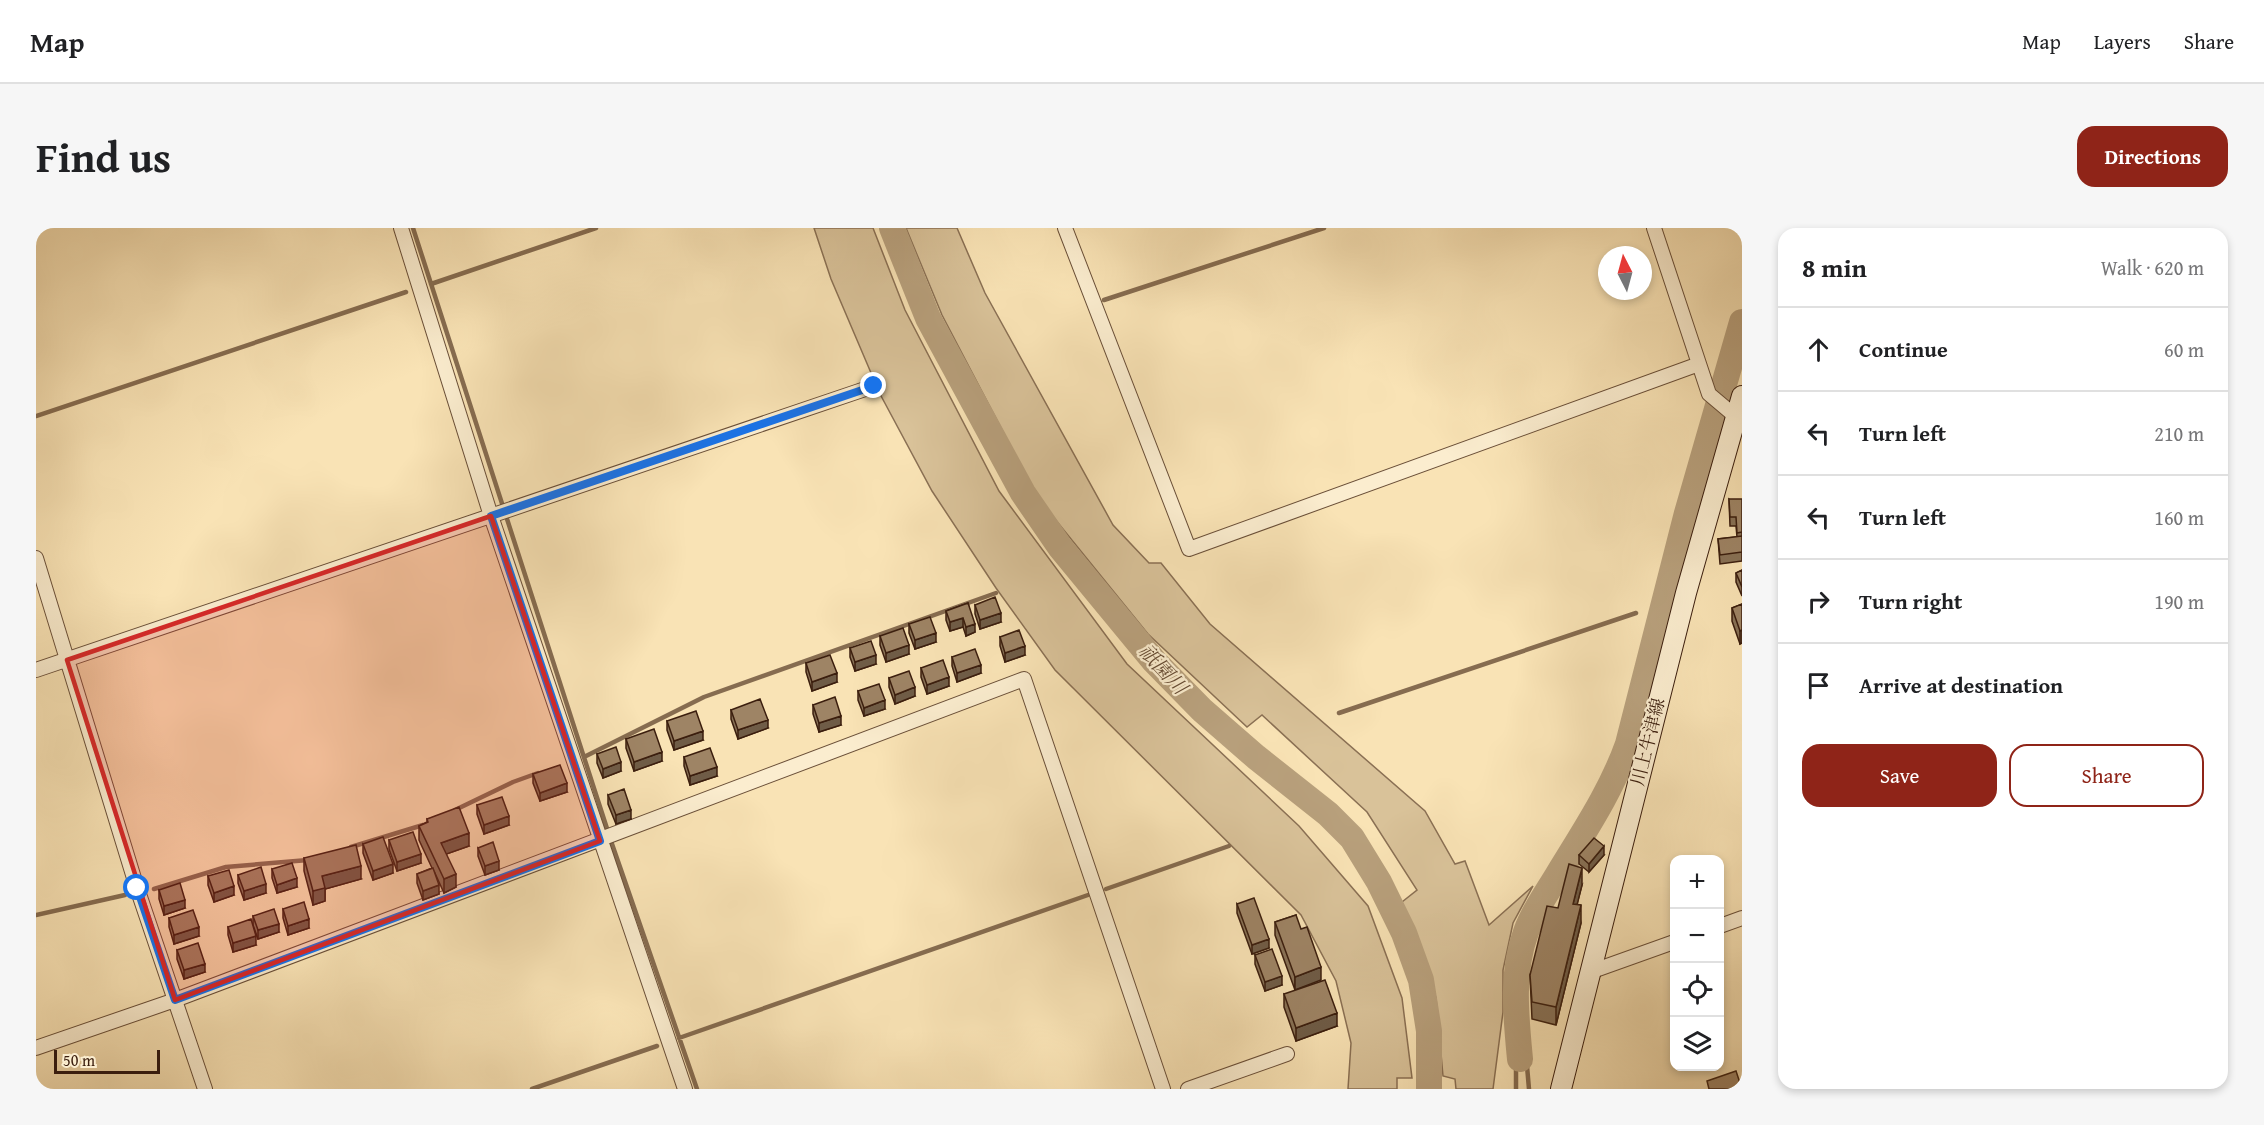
<!DOCTYPE html>
<html lang="en">
<head>
<meta charset="utf-8">
<style>
  :root { --surface:#fff; --page:#f6f6f6; --text:#202124; --muted:#757577; --line:#e0e0e0; --accent:#8f2418 }
  body { margin:0; font-family:"Gentium Book Plus","Noto Serif JP",serif; background:var(--page); color:var(--text) }
  .controls { position:absolute; right:18px; bottom:18px; display:grid; overflow:hidden; border-radius:12px; box-shadow:0 3px 9px #0003 }
  .controls button { width:54px; height:54px; display:grid; place-items:center; padding:0; border:0; border-bottom:2px solid var(--line); background:var(--surface); color:var(--text); font:30px sans-serif }
  .compass { position:absolute; left:1562px; top:18px; width:54px; height:54px; border-radius:50%; background:var(--surface); box-shadow:0 3px 9px #0003; rotate:354deg }
  .scale { position:absolute; left:18px; bottom:15px; width:106px; box-sizing:border-box; padding-left:6px; border:3px solid #3b1e0e; border-top:0; font-size:16px; line-height:21px; white-space:nowrap; color:#3b1e0e; -webkit-text-stroke:4px #fbedcf; paint-order:stroke }
  .stop { position:absolute; width:18px; height:18px; margin:-14px; border:4px solid #1a73e8; border-radius:50%; background:#fff }
  .stop.end { background:#1a73e8; border-color:#fff; box-shadow:0 2px 6px #0008 }
  .list { margin:0; padding:0; list-style:none }
  h2 { display:flex; justify-content:space-between; align-items:center; height:78px; margin:0; padding:0 24px; font-size:26px }
  h2 small { font-size:20px; font-weight:400; color:var(--muted) }
  .list li { display:grid; grid-template-columns:39px 1fr auto; gap:18px; align-items:center; box-sizing:border-box; height:84px; padding:0 24px; border-top:2px solid var(--line) }
  .list b { display:block; font-size:22px; white-space:nowrap }
  .list em { font-size:20px; font-style:normal; color:var(--muted) }
  .actions { display:flex; gap:12px; padding:18px 24px }
  .actions a { flex:1; padding:14px 0; border:2px solid var(--accent); border-radius:18px; text-align:center; font-size:21px; color:var(--accent) }
  .actions .main { background:var(--accent); color:#fff }
  .icon { flex:none; width:33px; height:33px; fill:none; stroke:currentColor; stroke-width:2; stroke-linecap:round; stroke-linejoin:round }
  .map { position:relative; flex:none; width:1706px; height:861px; overflow:hidden; border-radius:18px }
  header { display:flex; align-items:center; gap:36px; box-sizing:border-box; height:84px; padding:0 30px; background:var(--surface); border-bottom:2px solid var(--line) }
  header strong { font-size:28px }
  nav { display:flex; gap:33px; margin-inline-start:auto; font-size:21px }
  .intro { display:flex; align-items:center; justify-content:space-between; box-sizing:border-box; height:144px; padding:0 36px }
  h1 { margin:0; font-size:42px }
  .button { padding:15px 27px; border-radius:18px; background:var(--accent); color:#fff; font-size:21px; font-weight:700 }
  main { display:flex; gap:36px; padding:0 36px }
  aside { flex:1; background:var(--surface); border-radius:18px; box-shadow:0 3px 9px #0003 }
  .map>svg:first-child { display:block }
</style>
</head>
<body>
<header>
<strong>Map</strong>
<nav><a>Map</a><a>Layers</a><a>Share</a></nav>
</header>
<div class="intro"><h1>Find us</h1><a class="button">Directions</a></div>
<main>
<div class="map">
<svg width="1706" height="861" viewBox="0 0 1706 861">
  <rect width="100%" height="100%" fill="#f9e3b5"/>
  <filter id="stains"><feTurbulence type="fractalNoise" baseFrequency=".00333" numOctaves="4"/><feColorMatrix values="0 0 0 0 .2 0 0 0 0 .09 0 0 0 0 .02 0 0 0 .5 -.17"/></filter>
  <radialGradient id="worn" r=".72"><stop offset=".6" stop-color="#630" stop-opacity="0"/><stop offset="1" stop-color="#630" stop-opacity=".3"/></radialGradient>
  <path fill="#d9c299" stroke="#8a7054" stroke-width="1.5" d="M778,0H837L869,82L963,263L1091,436L1263,598L1332,678L1366,770L1376,850H1361V861H1312L1315,815L1300,753L1265,687L1019,442L960,360L896,263L844,166L795,51Z
    M870,0H921L949,65L1077,297L1113,335H1125L1174,396L1389,583L1419,636L1429,633L1453,697L1497,658L1477,695L1467,742V784L1457,861H1420L1419,851L1407,848L1400,770L1366,674L1381,662L1331,584L1226,487L1211,499L1112,406L1001,269L906,87Z"/>
  <g fill="none" stroke-linecap="round" stroke-linejoin="round">
    <path stroke="#866c50" stroke-width="4.5" d="M377,0L576,616L661,861
      M395,56L560,0
      M1068,72L1288,0
      M0,188L370,64
      M1303,485L1600,385
      M548,529L668,469L960,365
      M419,582L477,554L502,545
      M315,619L387,597
      M118,661L190,639L272,632
      M1070,661L1193,618
      M0,687L89,667
      M643,810L1052,667
      M496,861L621,818
      M1480,861V838L1484,831L1491,838L1493,861"/>
    <path stroke="#b8a07c" stroke-width="26" d="M856,0L892,90L987,265L1024,319L1118,433L1166,482L1220,529L1292,586L1316,610L1343,654L1368,705L1385,752L1393,803V861
      M1484,831C1480,789 1475,744 1490,704C1497,684 1510,666 1521,648C1547,605 1575,564 1592,516L1651,285L1706,94"/>
    <g stroke="#6a4f38" stroke-width="16">
      <path id="street" d="M365,0L455,288L649,861
        M1029,0L1153,321L1663,136
        M1618,0L1673,166L1705,193
        M0,330L101,660L169,861
        M0,442L838,158
        M1684,698L1706,690
        M1554,744L1638,714
        M0,820L139,772L988,451L1127,861
        M1152,861L1251,826"/>
    </g>
    <g stroke="#3b1e0e" stroke-width="22">
      <path id="secondary" d="M1525,861L1650,365L1706,168"/>
    </g>
    <use href="#street" stroke="#fbedcf" stroke-width="14"/>
    <use href="#secondary" stroke="#fbedcf" stroke-width="20"/>
  </g>
  <path fill="#887257" stroke="#3b1e0e" stroke-width="1.5" d="M1693,271L1706,281V333L1684,336L1682,311L1701,309L1700,298H1694Z
    M1706,342V368L1700,354V345Z
    M932,375L939,404L930,408L927,399L914,403L910,392V383Z
    M1706,376V415L1704,416L1696,393V380Z
    M939,377L965,394L944,401L939,386Z
    M873,396L900,414L879,421L873,405Z
    M844,408L873,426L850,434L844,417Z
    M964,409L989,427L969,434L964,418Z
    M814,420L840,436L819,443L814,429Z
    M916,429L945,445L921,454L916,438Z
    M770,435L801,454L776,463L770,444Z
    M885,440L913,458L891,466L885,449Z
    M853,450L879,468L859,476L853,459Z
    M822,463L849,481L828,488L822,472Z
    M777,477L805,497L783,504L777,486Z
    M695,482L732,500L702,511L695,491Z
    M631,493L667,512L638,522L631,502Z
    M590,511L626,533L598,543L590,520Z
    M561,526L585,543L567,550L561,535Z
    M648,529L681,548L654,557L648,538Z
    M497,546L531,564L504,573L497,555Z
    M572,567L595,591L580,596L572,576Z
    M441,577L473,597L448,606L441,586Z
    M391,591L433,618L410,626L420,659L408,665L398,643L403,666L387,672L381,655V646L396,640L383,612V598L391,594Z
    M353,612L385,635L361,643L353,621Z
    M327,616L357,645L337,652L327,625Z
    M442,620L463,642L449,647L442,628Z
    M1543,627H1568L1553,644L1543,636Z
    M268,630L325,651L289,661V673L277,677L268,643Z
    M236,641L261,659L241,665L236,650Z
    M202,647L230,665L208,672L202,655Z
    M172,648L198,667L178,674L172,657Z
    M1546,657L1541,676L1545,695L1520,797L1496,791L1494,747L1522,680Z
    M123,662L149,680L128,687L123,671Z
    M1201,676L1233,720L1216,726L1201,685Z
    M247,681L273,700L252,707L247,690Z
    M1260,687L1259,762L1239,707V694Z
    M217,688L243,704L222,711L217,697Z
    M133,690L163,708L138,716L133,699Z
    M192,699L220,717L197,724L192,707Z
    M141,722L169,744L148,751L141,731Z
    M1219,727L1246,757L1229,763L1219,736Z
    M1248,766L1301,798L1260,813L1248,779Z"/>
  <path fill="#6f5c47" stroke="#3b1e0e" stroke-width="1.5" d="M965,385V394L944,401V392Z
    M927,390V399L914,403V394Z
    M939,396V404L930,408V399Z
    M1706,402V415L1704,416V403Z
    M900,405V414L879,421V412Z
    M873,417V426L850,434V425Z
    M989,418V427L969,434V425Z
    M840,427V436L819,443V434Z
    M945,437V445L921,454V445Z
    M801,445V454L776,463V454Z
    M913,449V458L891,466V457Z
    M879,459V468L859,476V467Z
    M849,472V481L828,488V480Z
    M805,488V497L783,504V495Z
    M732,492V500L702,511V502Z
    M667,503V512L638,522V513Z
    M626,524V533L598,543V534Z
    M585,534V543L567,550V541Z
    M681,539V548L654,557V548Z
    M531,555V564L504,573V565Z
    M595,582V591L580,596V587Z
    M473,588V597L448,606V597Z
    M433,605V618L405,628V615Z
    M1568,618V627L1553,644V636Z
    M385,626V635L361,643V634Z
    M463,633V642L449,647V638Z
    M357,636V645L337,652V643Z
    M325,638V651L289,661V673L277,677V663L286,648Z
    M1546,640V657L1537,693V676Z
    M420,646V659L408,665V651Z
    M261,650V659L241,665V657Z
    M230,656V665L208,672V663Z
    M403,657V666L387,672V663Z
    M198,658V667L178,674V665Z
    M149,672V680L128,687V678Z
    M1545,677V695L1520,797V779Z
    M273,691V700L252,707V698Z
    M243,696V704L222,711V702Z
    M163,699V708L138,716V707Z
    M220,708V717L197,724V715Z
    M1233,711V720L1216,726V717Z
    M169,736V744L148,751V742Z
    M1285,739V752L1259,762V749Z
    M1246,748V757L1229,763V754Z
    M1301,785V798L1260,813V800Z"/>
  <path fill="#9e8465" stroke="#3b1e0e" stroke-width="1.5" d="M1693,271H1706V304L1701,305L1700,289H1694Z
    M1706,308V324L1684,327L1682,311Z
    M1706,342V359L1700,345Z
    M959,369L965,385L944,392L939,377Z
    M932,375L939,396L930,399L927,390L914,394L910,383Z
    M1706,376V402L1704,403L1696,380Z
    M894,389L900,405L879,412L873,396Z
    M867,400L873,417L850,425L844,408Z
    M983,402L989,418L969,425L964,409Z
    M835,413L840,427L819,434L814,420Z
    M939,421L945,437L921,445L916,429Z
    M794,427L801,445L776,454L770,435Z
    M907,432L913,449L891,457L885,440Z
    M873,443L879,459L859,467L853,450Z
    M843,456L849,472L828,480L822,463Z
    M799,469L805,488L783,495L777,477Z
    M724,471L732,492L702,502L695,482Z
    M660,483L667,503L638,513L631,493Z
    M618,501L626,524L598,534L590,511Z
    M580,519L585,534L567,541L561,526Z
    M674,520L681,539L654,548L648,529Z
    M524,537L531,555L504,565L497,546Z
    M588,561L595,582L580,587L572,567Z
    M466,569L473,588L448,597L441,577Z
    M423,579L433,605L405,615L420,646L408,651L383,598L392,594L391,591Z
    M377,604L385,626L361,634L353,612Z
    M347,609L357,636L337,643L327,616Z
    M1558,610L1568,618L1553,636L1543,627Z
    M457,614L463,633L449,638L442,620Z
    M320,617L325,638L286,648L289,660L277,663L268,630Z
    M256,635L261,650L241,657L236,641Z
    M1533,636L1546,640L1537,676L1545,677L1520,779L1496,774L1494,747L1511,678L1522,680Z
    M225,639L230,656L208,663L202,647Z
    M397,640L403,657L387,663L381,646Z
    M193,642L198,658L178,665L172,648Z
    M144,655L149,672L128,678L123,662Z
    M1218,670L1233,711L1216,717L1201,676Z
    M268,674L273,691L252,698L247,681Z
    M238,681L243,696L222,702L217,688Z
    M157,682L163,699L138,707L133,690Z
    M1260,687L1265,701L1271,699L1285,739L1259,749L1239,694Z
    M215,691L220,708L197,715L192,699Z
    M162,715L169,736L148,742L141,722Z
    M1236,721L1246,748L1229,754L1219,727Z
    M1289,752L1301,785L1260,800L1248,766Z
    M1700,843L1706,861H1673L1671,853Z"/>
  <g fill="none" stroke-linecap="round" stroke-linejoin="round">
    <path stroke="#1a73e8" stroke-width="8" d="M101,660L139,772L564,613L455,288L838,158"/>
  </g>
  <path fill="#d62828" fill-opacity="0.2" stroke="#d62828" stroke-width="4.5" stroke-linejoin="round" d="M455,288L564,613L139,772L31,432Z"/>
  <g text-anchor="middle" stroke-width="4.5" stroke-linejoin="round" paint-order="stroke">
    <g font-size="18" fill="#3b1e0e" stroke="#fbedcf">
      <text transform="translate(1612 514) rotate(-76)" y="6">川上牛津線</text>
    </g>
    <g font-size="20" font-style="italic" fill="#674c34" stroke="#fbedcf">
      <text transform="translate(1127 441) rotate(47)" y="7">祇園川</text>
    </g>
  </g>
  <rect width="100%" height="100%" filter="url(#stains)"/>
  <rect width="100%" height="100%" fill="url(#worn)"/>
</svg>
<div class="controls">
<button>+</button>
<button>−</button>
<button><svg class="icon" aria-label="locate" viewBox="0 0 24 24"><circle cx="12" cy="12" r="6"/><path d="M12 2v4M12 18v4M2 12h4M18 12h4"/></svg></button>
<button><svg class="icon" aria-label="layers" viewBox="0 0 24 24"><path d="M12 4l9 5-9 5-9-5zM3 14l9 5 9-5"/></svg></button>
</div>
<svg class="compass" viewBox="-18 -18 36 36"><path d="M0-13l5 13h-10z" fill="#e53935"/><path d="M0 13l5-13h-10z" fill="#757577"/></svg>
<div class="scale">50 m</div>
<div class="stop" style="left:101px;top:660px"></div>
<div class="stop end" style="left:838px;top:158px"></div>
</div>
<aside>
<h2>8 min<small>Walk · 620 m</small></h2>
<ul class="list">
<li><svg class="icon" aria-label="ahead" viewBox="0 0 24 24"><path d="M12 20V5M6 11l6-6 6 6"/></svg><div><b>Continue</b></div><em>60 m</em></li>
<li><svg class="icon" aria-label="left" viewBox="0 0 24 24"><path d="M17 20v-9H6M10 6l-5 5 5 5"/></svg><div><b>Turn left</b></div><em>210 m</em></li>
<li><svg class="icon" aria-label="left" viewBox="0 0 24 24"><path d="M17 20v-9H6M10 6l-5 5 5 5"/></svg><div><b>Turn left</b></div><em>160 m</em></li>
<li><svg class="icon" aria-label="right" viewBox="0 0 24 24"><path d="M7 20v-9h11M14 6l5 5-5 5"/></svg><div><b>Turn right</b></div><em>190 m</em></li>
<li><svg class="icon" aria-label="arrive" viewBox="0 0 24 24"><path d="M6 21V4h12l-3 4 3 4H6"/></svg><div><b>Arrive at destination</b></div></li>
</ul>
<div class="actions"><a class="main">Save</a><a>Share</a></div>
</aside>
</main>
</body>
</html>
